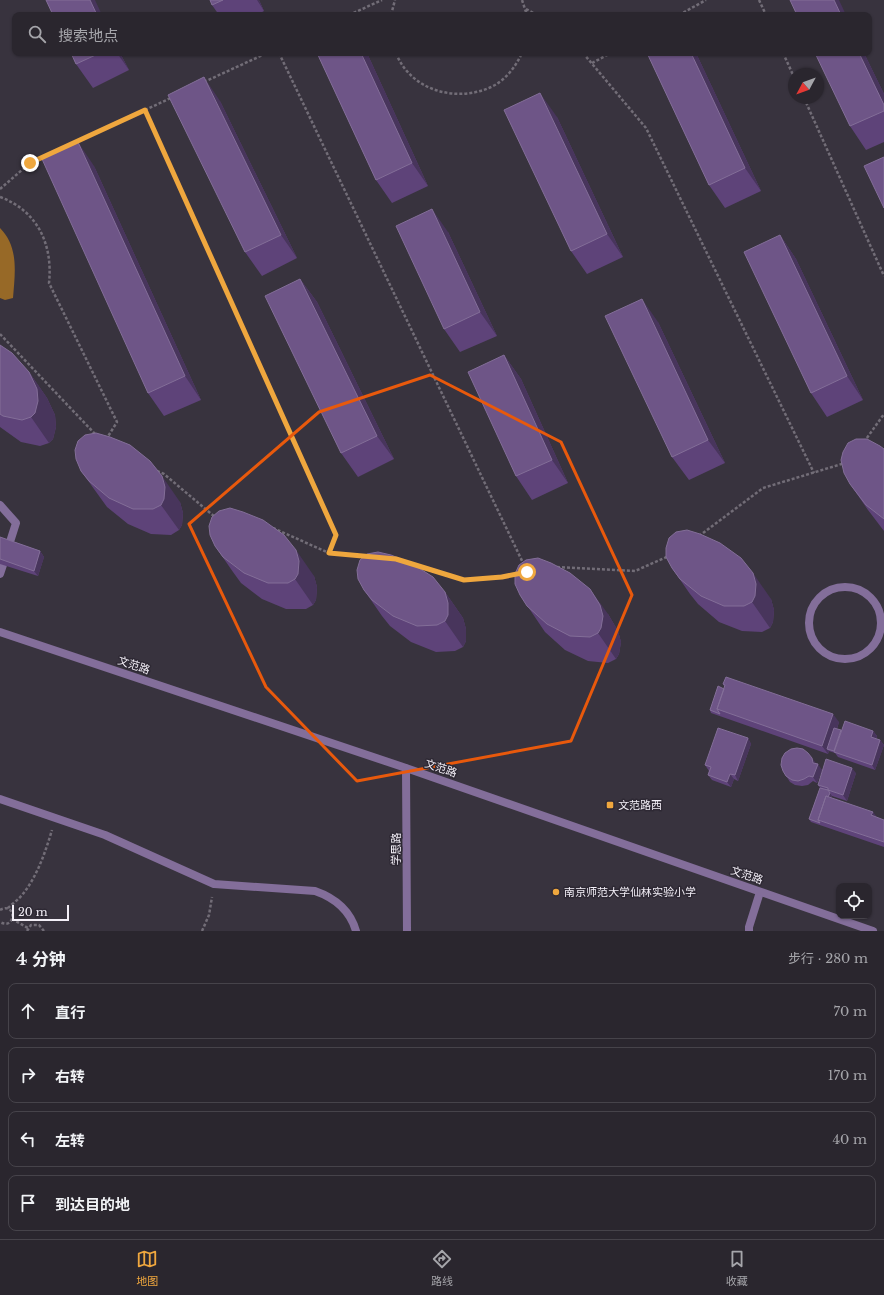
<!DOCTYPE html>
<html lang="zh">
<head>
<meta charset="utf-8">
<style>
  :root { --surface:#2a262e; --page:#36323a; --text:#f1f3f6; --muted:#a5a5aa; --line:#46434a; --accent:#efa73e }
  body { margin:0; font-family:"Libre Baskerville","Noto Sans SC",serif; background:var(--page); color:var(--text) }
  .controls { position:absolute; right:12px; bottom:12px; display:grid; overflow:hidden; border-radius:8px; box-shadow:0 1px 3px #0004 }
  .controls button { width:36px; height:36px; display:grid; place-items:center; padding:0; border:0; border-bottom:1px solid var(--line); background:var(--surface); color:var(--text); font:20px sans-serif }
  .compass { position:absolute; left:788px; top:68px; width:36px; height:36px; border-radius:50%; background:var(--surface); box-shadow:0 1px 3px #0004; rotate:229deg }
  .scale { position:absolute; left:12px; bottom:10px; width:57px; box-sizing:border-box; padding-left:4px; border:2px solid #f3eff7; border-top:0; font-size:11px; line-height:14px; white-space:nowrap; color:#f3eff7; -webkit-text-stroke:3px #2e2934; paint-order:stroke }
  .stop { position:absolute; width:12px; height:12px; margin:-9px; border:3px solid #efa73e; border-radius:50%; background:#fff }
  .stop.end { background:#efa73e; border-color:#fff; box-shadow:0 1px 4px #0008 }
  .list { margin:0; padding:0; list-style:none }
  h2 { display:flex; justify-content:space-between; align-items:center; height:52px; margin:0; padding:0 16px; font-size:17px }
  h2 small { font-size:13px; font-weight:400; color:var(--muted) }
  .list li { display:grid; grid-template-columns:26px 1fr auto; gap:12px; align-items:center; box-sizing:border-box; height:56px; margin:0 8px 8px; padding:0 8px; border:1px solid var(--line); border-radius:8px }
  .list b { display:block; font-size:15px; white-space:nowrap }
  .list em { font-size:13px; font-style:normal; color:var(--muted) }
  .icon { flex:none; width:22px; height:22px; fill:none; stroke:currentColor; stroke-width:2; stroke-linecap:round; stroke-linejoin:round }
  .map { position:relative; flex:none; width:884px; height:931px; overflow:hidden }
  .search { position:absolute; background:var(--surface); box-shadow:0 1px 3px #0004; left:12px; right:12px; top:12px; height:44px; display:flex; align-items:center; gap:10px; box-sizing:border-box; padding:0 14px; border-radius:8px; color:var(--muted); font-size:15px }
  .sheet { height:308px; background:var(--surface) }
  nav { display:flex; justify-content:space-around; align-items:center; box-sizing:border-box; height:56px; border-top:1px solid var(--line); background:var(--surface); font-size:11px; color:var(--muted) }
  nav a { display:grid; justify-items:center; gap:2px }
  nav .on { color:var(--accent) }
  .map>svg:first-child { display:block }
</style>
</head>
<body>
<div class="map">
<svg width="884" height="931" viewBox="0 0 884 931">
  <rect width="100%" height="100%" fill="#38333e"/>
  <path fill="#976927" d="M0,228C19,247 15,273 13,298L5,300L0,298Z"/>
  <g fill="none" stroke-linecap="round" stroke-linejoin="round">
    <path stroke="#726d77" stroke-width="2.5" stroke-dasharray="3 2" stroke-linecap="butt" d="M522,0L527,15
      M759,0L766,15
      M526,9L537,15
      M349,15L382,0
      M391,15L395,0
      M679,15L706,0
      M279,53L524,565
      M396,53C411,92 460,104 495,85C507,78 516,66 522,53
      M583,53L646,128L814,473
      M783,53L794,77
      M592,63L611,53
      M204,82L267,53
      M804,98L884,276
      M145,110L173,97
      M0,189L30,163L145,110L336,535L329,553
      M0,197C38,211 53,245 49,283L117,422L107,438
      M0,334L96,435
      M864,442L884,414
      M157,471L164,474L215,517
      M273,528L329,553L366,557
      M699,536L763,488L845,463
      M412,564L464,580L519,574
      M557,567L635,571L669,556
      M8,908C12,904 18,900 22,895C37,877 45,853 52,830
      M0,910C17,901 16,931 0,922
      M12,919L28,928
      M27,931L31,925H39L44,931
      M202,931L209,915L212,897"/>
    <path stroke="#836e9a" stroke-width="8" d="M0,505L16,523L9,545
      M0,574L3,565
      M809 623a36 36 0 1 1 72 0a36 36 0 1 1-72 0Z
      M0,799L105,835L214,884L315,891C335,898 350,910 356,931
      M749,931V927L760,892"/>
    <path stroke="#836e9a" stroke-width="8" d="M0,632L406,768L873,931
      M406,768L407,931"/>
  </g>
  <path fill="#5e4379" d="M210,0H259L264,11L257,15H219L212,5Z
    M71,53H120L129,70L93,88L76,64Z
    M317,53H367L428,186L392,203L376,180Z
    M647,53H696L761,191L725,208L709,185Z
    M864,53L884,94V142L866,150L850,126Z
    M220,101L297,258L262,276L245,252Z
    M557,117L623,257L587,274L571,251Z
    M94,166L201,400L164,416L148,393Z
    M448,232L497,336L460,352L444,329Z
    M780,235L796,259L863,400L827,417L811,393Z
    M300,279L317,302L394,459L358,477L341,453Z
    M658,322L725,463L689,480L672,457Z
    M0,345L29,372L47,398L55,415L56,427L53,439L49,443L40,446L21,442L0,427Z
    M504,355L521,379L568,483L532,500L516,476Z
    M884,449V531L868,510L850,484Z
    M81,471L180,502L183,513L182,525L179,530L171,535L151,534L128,524L107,507Z
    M0,537L40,551L44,557L38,576L0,564Z
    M215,546L314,576L317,587L316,600L313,605L306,609H286L262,599L241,583L233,572Z
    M672,568L771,599L774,610L773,622L770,628L762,632L742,631L719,622L698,604L690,594Z
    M364,590L445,592L463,618L466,629V641L463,647L455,651L436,652L411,642L390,626L382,616Z
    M520,595L608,614L618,631L621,642L619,654L616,659L608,663L588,661L565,650L545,632Z
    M723,684L839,722L837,729L841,730L873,731L877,736L876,739L880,740L884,745L875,770L838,757L835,753L829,751L828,754L711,713L710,710L724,689V686Z
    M748,738L751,744L738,781L734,779L731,787L712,780L708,775L709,771L705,765Z
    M816,764L822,770L817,783L813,781L808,785L802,786L795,785L790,782L783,771Z
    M856,773L847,801L832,796L831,798L876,817L884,820V847L811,822L809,819L820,788L818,785Z"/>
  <path fill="#48355c" d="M90,0H95L102,15H97Z
    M257,0H259L264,11Z
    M834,0H839L846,15H841Z
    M117,53H120L129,70Z
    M361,53H367L428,186L412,163Z
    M691,53H696L761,191L745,168Z
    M859,53H864L884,94V105Z
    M204,77L220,101L297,258L281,235Z
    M540,93L557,117L623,257L607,234Z
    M78,142L94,166L201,400L185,376Z
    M432,209L448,232L497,336L480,312Z
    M780,235L796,259L863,400L847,376Z
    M300,279L317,302L394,459L377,436Z
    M642,299L658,322L725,463L708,440Z
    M504,355L521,379L568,483L552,460Z
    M29,372L47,398L55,415L56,427L53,439L49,443L31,417Z
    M162,476L180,502L183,513L182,525L179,530L161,505Z
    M296,550L314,576L317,587L316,600L313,605L295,579Z
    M40,551L44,557L38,576L34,571Z
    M753,573L771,599L774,610L773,622L770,628L752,602Z
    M590,589L608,614L618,631L621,642L619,654L616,659L598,633Z
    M445,592L463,618L466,629V641L463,647L445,621Z
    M833,714L839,722L830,749H827L829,751L828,754L822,746Z
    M873,731L877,736L875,742L871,737Z
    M748,738L751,744L738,781L735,775Z
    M880,740L884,745L875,770L872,765Z
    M812,758L816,763L818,764L822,770L817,783L813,777V763Z
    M852,768L856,773L847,801L843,795Z
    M730,774L734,779L731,787L727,782Z
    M830,793L832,796L823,822L820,821Z
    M873,812L877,817L871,815Z"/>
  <path fill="#6e5587" stroke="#836e98" d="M46,0H90L97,15H53Z
    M210,0H223L212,5Z
    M790,0H834L841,15H797Z
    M343,13L344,15H338Z
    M71,53H100L76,64Z
    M317,53H361L412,163L376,180Z
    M647,53H691L745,168L709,185Z
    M815,53H859L884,105V111L850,126Z
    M204,77L281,235L245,252L168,95Z
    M540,93L607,234L571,251L504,110Z
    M78,142L185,376L148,393L42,159Z
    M884,157V208L864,166Z
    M432,209L480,312L444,329L396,226Z
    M780,235L847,376L811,393L744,252Z
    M300,279L377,436L341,453L265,296Z
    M642,299L708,440L672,457L605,316Z
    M0,345L12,353L29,372L37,389L38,401L35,413L31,417L22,420L3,416L0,414Z
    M504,355L552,460L516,476L468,372Z
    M96,433L110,437L130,445L150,461L162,476L165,487L164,499L161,505L153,509H133L109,498L89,481L81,471L76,459L75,450L78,441L85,435Z
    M856,439H867L880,446L884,449V519L866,505L850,484L844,473L841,460L843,452L848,443Z
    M230,508L243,512L263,520L284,535L296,550L299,561L298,574L295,579L288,583H268L244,573L223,557L215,546L210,535L209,526L212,517L219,511Z
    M687,530L700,534L720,543L741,558L753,573L756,584L755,596L752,602L744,606H724L701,596L680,579L672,568L666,557V548L669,538L676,532Z
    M0,537L40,551L34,571L0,559Z
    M378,552L391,555L411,563L433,577L445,592L448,603V615L445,621L437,625L417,626L393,616L372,600L364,590L358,579L357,570L360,560L367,554Z
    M538,558L551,563L570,573L590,589L600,605L603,616L601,628L598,633L590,637L570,636L547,624L527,606L520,595L515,584V574L519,565L526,560Z
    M726,677L833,714L822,746L717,709L725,685L723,684Z
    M718,686L724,689L717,709L720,714L710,710Z
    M845,721L873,731L871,737L880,740L872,765L834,752Z
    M718,728L748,738L735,775L730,774L727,782L708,775L711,767L705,765Z
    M834,728L841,730L834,751L827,749Z
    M797,748L803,749L808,753L812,758L813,763L818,764L813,777L809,776L804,779L798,781L792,780L786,776L783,771L781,765L782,758L785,753L791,749Z
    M826,759L852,768L843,795L828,790V788L818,785Z
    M820,788L828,790L830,793L828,797L826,796L818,820L820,823L809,819Z
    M826,796L873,812L871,815L884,820V842L818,820Z"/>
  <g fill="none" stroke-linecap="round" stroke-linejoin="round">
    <path stroke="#efa73e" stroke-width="5" d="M30,163L145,110L336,535L329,553L396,559L464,580L502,577L527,572"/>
  </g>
  <path fill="none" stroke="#e8590c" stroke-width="3" stroke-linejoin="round" d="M430,375L561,442L632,595L571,741L357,781L266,687L189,524L319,412Z"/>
  <g fill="#efa73e" stroke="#2e2934" stroke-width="1.5">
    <rect x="606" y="801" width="8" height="8" rx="2"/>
    <circle cx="556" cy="892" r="4"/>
  </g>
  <g text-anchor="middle" stroke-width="3" stroke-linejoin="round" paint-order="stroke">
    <g font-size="11" fill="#f3eff7" stroke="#2e2934">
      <text transform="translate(134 665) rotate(19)" y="4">文范路</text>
      <text transform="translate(441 768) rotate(19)" y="4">文范路</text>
      <text transform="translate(396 849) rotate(-90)" y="4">学思路</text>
      <text transform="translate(747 875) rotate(19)" y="4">文范路</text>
    </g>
    <g font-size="11" fill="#f3eff7" stroke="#2e2934" text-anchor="start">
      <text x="618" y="809">文范路西</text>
      <text x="564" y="896">南京师范大学仙林实验小学</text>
    </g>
  </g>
</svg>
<div class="controls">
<button><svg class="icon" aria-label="locate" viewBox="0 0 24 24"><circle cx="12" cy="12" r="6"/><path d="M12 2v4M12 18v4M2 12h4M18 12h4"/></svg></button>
</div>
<svg class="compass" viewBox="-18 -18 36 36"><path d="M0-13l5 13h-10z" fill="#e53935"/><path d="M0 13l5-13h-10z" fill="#a5a5aa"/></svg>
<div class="scale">20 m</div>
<div class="stop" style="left:527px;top:572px"></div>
<div class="stop end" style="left:30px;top:163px"></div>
<div class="search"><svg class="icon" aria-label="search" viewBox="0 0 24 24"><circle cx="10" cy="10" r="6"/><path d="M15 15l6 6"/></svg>搜索地点</div>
</div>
<section class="sheet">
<h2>4 分钟<small>步行 · 280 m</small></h2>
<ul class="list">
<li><svg class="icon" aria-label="ahead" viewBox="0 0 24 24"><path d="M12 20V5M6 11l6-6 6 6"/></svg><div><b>直行</b></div><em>70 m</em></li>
<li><svg class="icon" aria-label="right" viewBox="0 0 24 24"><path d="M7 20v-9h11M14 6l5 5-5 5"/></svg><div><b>右转</b></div><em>170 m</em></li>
<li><svg class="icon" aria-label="left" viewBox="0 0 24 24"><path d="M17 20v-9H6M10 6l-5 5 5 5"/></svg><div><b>左转</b></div><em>40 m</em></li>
<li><svg class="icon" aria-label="arrive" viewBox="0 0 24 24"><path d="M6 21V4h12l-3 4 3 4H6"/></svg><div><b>到达目的地</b></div></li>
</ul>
</section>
<nav>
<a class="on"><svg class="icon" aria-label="map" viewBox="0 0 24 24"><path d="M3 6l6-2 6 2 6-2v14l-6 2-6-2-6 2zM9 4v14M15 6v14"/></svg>地图</a>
<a><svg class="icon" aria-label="directions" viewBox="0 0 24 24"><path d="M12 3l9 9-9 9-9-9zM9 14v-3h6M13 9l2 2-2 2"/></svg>路线</a>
<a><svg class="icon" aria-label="saved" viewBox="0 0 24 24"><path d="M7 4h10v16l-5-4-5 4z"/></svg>收藏</a>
</nav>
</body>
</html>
